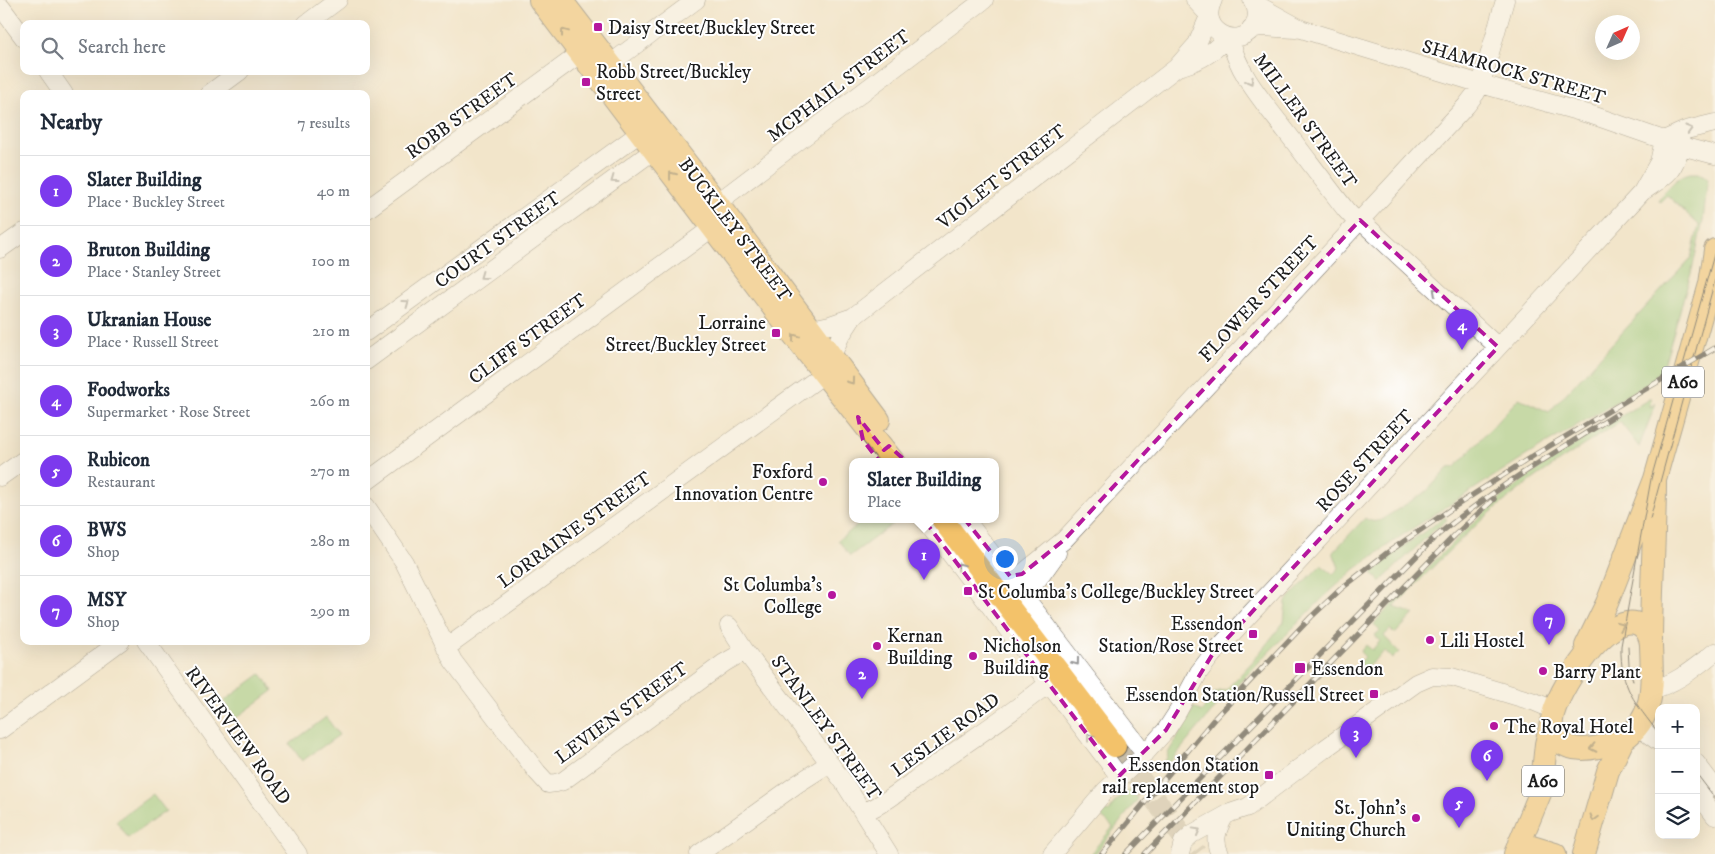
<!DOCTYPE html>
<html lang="en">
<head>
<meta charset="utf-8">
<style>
  :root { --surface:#fff; --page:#f6f6f7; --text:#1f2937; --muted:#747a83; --line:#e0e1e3; --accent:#7c3aed }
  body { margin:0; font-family:"IM FELL DW Pica",serif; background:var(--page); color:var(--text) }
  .controls { position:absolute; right:15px; bottom:15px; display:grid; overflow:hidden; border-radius:10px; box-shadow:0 5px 20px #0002 }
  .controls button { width:45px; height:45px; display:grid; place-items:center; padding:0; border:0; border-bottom:1px solid var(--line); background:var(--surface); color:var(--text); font:25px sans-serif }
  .compass { position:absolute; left:1595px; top:15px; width:45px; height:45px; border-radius:50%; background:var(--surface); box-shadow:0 5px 20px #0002; rotate:45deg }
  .you { position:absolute; left:1004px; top:558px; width:18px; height:18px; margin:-12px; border:4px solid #fff; border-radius:50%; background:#1a73e8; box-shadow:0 0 0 8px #1a73e833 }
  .badge { display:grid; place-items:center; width:32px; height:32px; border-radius:50%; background:var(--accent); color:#fff; font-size:16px; font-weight:700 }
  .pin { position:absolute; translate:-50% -41px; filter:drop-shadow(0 1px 2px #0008) }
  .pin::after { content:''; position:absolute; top:26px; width:18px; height:15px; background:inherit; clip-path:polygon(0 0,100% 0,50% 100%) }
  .popup { position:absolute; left:849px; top:458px; width:150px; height:65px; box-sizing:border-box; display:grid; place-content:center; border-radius:10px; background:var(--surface); filter:drop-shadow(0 1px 4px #0005); font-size:16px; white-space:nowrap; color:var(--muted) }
  .popup b { font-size:19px; color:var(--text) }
  .popup::after { content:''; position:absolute; left:50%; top:100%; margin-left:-10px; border:10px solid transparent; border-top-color:var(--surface) }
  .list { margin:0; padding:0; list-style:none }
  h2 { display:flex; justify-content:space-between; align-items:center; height:65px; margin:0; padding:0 20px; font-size:21px }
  h2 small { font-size:16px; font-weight:400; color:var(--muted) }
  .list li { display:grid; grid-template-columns:32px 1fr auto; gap:15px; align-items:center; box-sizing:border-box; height:70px; padding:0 20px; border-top:1px solid var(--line) }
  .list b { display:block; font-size:19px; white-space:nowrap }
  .list p { margin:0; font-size:16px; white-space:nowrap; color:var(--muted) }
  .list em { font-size:16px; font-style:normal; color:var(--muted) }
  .icon { flex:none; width:28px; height:28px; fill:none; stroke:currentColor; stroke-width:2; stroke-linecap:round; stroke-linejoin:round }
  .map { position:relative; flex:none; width:1715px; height:854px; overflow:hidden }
  .search { position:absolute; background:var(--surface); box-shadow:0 5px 20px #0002; left:20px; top:20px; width:350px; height:55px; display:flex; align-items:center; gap:12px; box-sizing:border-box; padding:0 18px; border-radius:10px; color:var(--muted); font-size:19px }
  .panel { position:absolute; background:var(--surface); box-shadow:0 5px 20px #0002; left:20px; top:90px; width:350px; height:555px; border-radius:10px }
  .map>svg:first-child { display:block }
</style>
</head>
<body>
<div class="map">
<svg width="1715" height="854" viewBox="0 0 1715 854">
  <rect width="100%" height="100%" fill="#fff"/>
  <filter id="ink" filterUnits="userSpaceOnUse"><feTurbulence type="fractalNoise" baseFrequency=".02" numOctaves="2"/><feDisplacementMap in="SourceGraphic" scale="10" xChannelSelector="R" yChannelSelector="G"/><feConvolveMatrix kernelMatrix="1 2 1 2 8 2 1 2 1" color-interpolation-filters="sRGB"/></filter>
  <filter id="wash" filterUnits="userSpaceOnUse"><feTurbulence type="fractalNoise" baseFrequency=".0096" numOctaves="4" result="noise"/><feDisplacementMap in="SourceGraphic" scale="20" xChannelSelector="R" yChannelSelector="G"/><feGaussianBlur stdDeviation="1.12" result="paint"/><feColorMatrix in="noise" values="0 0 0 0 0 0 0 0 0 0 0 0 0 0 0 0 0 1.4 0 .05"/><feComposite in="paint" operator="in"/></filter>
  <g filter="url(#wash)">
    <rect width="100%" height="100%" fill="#f2e5cb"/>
    <path fill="#92ca7d" stroke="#57734c" d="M1690,173H1699L1708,178L1703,221L1692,270L1661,375L1519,460L1401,536L1355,569L1325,596L1261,660L1210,714L1166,767L1162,763L1167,758L1168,753L1186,723L1194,707L1202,712L1211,695L1219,691L1226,690L1253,661L1284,622L1286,601L1321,565L1333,574L1339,568L1333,552L1365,518C1371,522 1374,522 1381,520L1427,491L1448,468L1455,467L1519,398L1549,412L1691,258L1699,225L1667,195L1660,202L1658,200C1667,190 1676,176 1690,173Z
      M1651,398L1650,407L1656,403L1639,447L1620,422C1583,446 1545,469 1510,497C1468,529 1431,569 1394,607L1414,614L1395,634L1390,629L1384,636L1399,652L1392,659L1385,651L1367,667L1358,664L1365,657L1360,652L1366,645L1372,650L1380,641L1375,635L1380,631L1374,625L1376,621C1419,578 1460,531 1507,493C1552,457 1602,427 1651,398Z
      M1445,517L1447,520L1431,533L1380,582L1372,573L1384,563L1383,561L1388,557Z
      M866,519H890L894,523L850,556L838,540Z
      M261,674L273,691L236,718L224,701Z
      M326,717L339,735L302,761L290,744Z
      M1130,790L1138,799L1095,854H1090L1113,827L1098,814L1103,810L1109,812L1115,802Z
      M153,794L166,811L128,838L116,821Z"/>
  </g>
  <g filter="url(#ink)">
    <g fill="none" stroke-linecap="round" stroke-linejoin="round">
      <path stroke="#c7bda8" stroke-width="22" stroke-dasharray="22 11" stroke-linecap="butt" d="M1115,746L1196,854"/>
      <g stroke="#676259" stroke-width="19">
        <path id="minor" d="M1195,0L1209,15
          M1213,0C1196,32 1243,53 1255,23C1258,15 1257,7 1252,0
          M1254,3L1301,29L1481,84L1595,116L1681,146L1715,155
          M1,7L24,38
          M306,24L338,0
          M1251,29L1262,27L1296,29
          M1230,37C1236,71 1264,103 1285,130C1305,156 1325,183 1346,210L1358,223
          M610,64L696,0
          M1182,66C1199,61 1216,51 1226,37
          M48,71L64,94
          M209,94L240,71
          M1664,140L1686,130L1715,123
          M1645,190C1667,175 1673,173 1681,146
          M717,203L984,0
          M366,210L581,53
          M1360,220L1498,347
          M0,249L24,232
          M811,329L830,325L853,317L1176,68L1197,44L1209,16
          M366,332L640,133
          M832,356L840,337L853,317
          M366,361L653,151
          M0,477L24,460
          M366,482L712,228
          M366,506L404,562L453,661L537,772L548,784L556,783L563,781L724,663L745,651
          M924,519L1119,776
          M965,519L1145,754
          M1010,576L1022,574L1064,540L1466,106L1476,93L1481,84L1505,0
          M1025,595L1042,574L1057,553
          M729,626L745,651L843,781L889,854
          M146,641L298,854
          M446,648L824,374
          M1651,690C1678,683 1694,668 1715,652
          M1637,726L1659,742
          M0,730L121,641
          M1696,763L1715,788
          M1696,791L1715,816
          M863,813C890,801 907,785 930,769C970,740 1011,714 1049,683
          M699,854L797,784L830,763
          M1052,854L1105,791L1141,758L1166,730L1177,713L1199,672L1212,655L1642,192L1659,162L1664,140
          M1180,854L1183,842L1192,834L1230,813L1248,807L1323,750L1416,683L1432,676L1452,677L1535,702L1554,710
          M1220,854C1213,840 1217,830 1224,817"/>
      </g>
      <g stroke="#676259" stroke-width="24">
        <path id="major" d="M540,0L806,351L893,461
          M561,0L717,203L879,420
          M942,519L1115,746
          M1651,644C1650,636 1647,629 1640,625C1609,607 1554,695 1552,720C1551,728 1554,736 1559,741C1570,751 1585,750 1599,747C1606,744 1618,743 1624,739C1657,716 1652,680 1651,645V644C1651,589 1655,534 1655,479
          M1586,646L1607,603L1655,479L1710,284L1715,250
          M1519,843L1555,854
          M1515,854L1541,791L1546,744L1552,719
          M1584,854L1608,771L1623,740"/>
      </g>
      <use href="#minor" stroke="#fff" stroke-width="18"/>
      <use href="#major" stroke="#f3c26a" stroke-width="22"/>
      <path stroke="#1c1c1c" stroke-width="1" d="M1650,519L1715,280
        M1628,647L1629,665L1633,681
        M1659,734C1635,702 1620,688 1621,646L1651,479L1715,251
        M1696,773L1715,798"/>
      <g stroke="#1c1c1c" stroke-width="5.5">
        <path id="rail" d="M1102,854L1215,718L1311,617L1342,588L1387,553L1454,507L1536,454L1715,348
          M1126,854L1433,539C1490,491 1554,453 1617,414
          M1145,854L1455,535L1494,499"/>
      </g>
      <use href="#rail" stroke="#fff" stroke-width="4" stroke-dasharray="11" stroke-linecap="butt"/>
    </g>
    <defs><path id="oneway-chevron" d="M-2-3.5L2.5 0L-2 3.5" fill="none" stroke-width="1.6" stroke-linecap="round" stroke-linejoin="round" transform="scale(1.25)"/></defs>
    <g stroke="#886f43">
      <use href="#oneway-chevron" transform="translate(564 32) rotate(-127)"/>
      <use href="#oneway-chevron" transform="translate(672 175) rotate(-128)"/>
      <use href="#oneway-chevron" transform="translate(795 337) rotate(-127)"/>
      <use href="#oneway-chevron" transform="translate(851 381) rotate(54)"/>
      <use href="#oneway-chevron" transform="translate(1621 626) rotate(-22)"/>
      <use href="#oneway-chevron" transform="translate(1593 748) rotate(168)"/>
      <use href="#oneway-chevron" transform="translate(1594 818) rotate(106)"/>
    </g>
    <g stroke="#999">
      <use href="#oneway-chevron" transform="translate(1250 81) rotate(61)"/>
      <use href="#oneway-chevron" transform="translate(1689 129) rotate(-16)"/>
      <use href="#oneway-chevron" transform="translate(614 180) rotate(144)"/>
      <use href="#oneway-chevron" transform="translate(483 276) rotate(144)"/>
      <use href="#oneway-chevron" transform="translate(1436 291) rotate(-137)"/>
      <use href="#oneway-chevron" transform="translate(406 303) rotate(-36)"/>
      <use href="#oneway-chevron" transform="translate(960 566) rotate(-127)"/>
      <use href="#oneway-chevron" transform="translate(1076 662) rotate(53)"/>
      <use href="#oneway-chevron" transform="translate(1090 737) rotate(-127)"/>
      <use href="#oneway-chevron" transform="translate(1197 831) rotate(-29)"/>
    </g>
  </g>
  <path d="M0 0H1715V854H0ZM1360,220L1498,347L1212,655L1166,730L1119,776L863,440L858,417L884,450L889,446L951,502L1010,576L1022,574L1064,540Z" fill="#f2e5cb" fill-opacity=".55" fill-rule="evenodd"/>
  <path fill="none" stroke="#b5179e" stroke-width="4" stroke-dasharray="10 6" stroke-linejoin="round" d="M1360,220L1498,347L1212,655L1166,730L1119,776L863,440L858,417L884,450L889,446L951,502L1010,576L1022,574L1064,540Z"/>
  <g fill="#b5179e" stroke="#fff" stroke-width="2">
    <rect x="593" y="22" width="10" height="10" rx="2.5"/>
    <rect x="581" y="77" width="10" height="10" rx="2.5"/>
    <rect x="771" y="328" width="10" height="10" rx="2.5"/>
    <circle cx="823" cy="482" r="5"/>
    <rect x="963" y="586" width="10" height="10" rx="2.5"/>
    <circle cx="832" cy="595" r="5"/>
    <rect x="1248" y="629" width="10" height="10" rx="2.5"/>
    <circle cx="1430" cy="640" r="5"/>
    <circle cx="877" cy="646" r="5"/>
    <circle cx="973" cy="656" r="5"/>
    <rect x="1294" y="662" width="12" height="12" rx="2.5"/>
    <circle cx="1543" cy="671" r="5"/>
    <rect x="1369" y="689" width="10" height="10" rx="2.5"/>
    <circle cx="1494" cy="726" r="5"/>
    <rect x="1264" y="770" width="10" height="10" rx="2.5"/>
    <circle cx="1416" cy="818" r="5"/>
  </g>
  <g text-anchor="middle" stroke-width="4" stroke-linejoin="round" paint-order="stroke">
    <g fill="#fff" stroke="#606060" stroke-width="1">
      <rect x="1662" y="366.5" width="42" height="31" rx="4"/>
      <rect x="1522" y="765.5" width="42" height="31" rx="4"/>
    </g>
    <g font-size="18" font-weight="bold" fill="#1c1c1c">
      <text x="1683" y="388">A60</text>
      <text x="1543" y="787">A60</text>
    </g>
    <g font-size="19" fill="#1c1c1c" stroke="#fff" text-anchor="start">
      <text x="608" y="34">Daisy Street/Buckley Street</text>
      <text x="596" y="78">Robb Street/Buckley<tspan x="596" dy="22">Street</tspan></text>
      <text x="766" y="329" text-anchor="end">Lorraine<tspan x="766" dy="22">Street/Buckley Street</tspan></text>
      <text x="813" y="478" text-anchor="end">Foxford<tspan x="813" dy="22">Innovation Centre</tspan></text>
      <text x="822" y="591" text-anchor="end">St Columba's<tspan x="822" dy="22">College</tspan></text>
      <text x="978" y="598">St Columba's College/Buckley Street</text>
      <text x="1243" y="630" text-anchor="end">Essendon<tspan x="1243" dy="22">Station/Rose Street</tspan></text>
      <text x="887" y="642">Kernan<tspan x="887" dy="22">Building</tspan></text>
      <text x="1440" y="647">Lili Hostel</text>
      <text x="983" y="652">Nicholson<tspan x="983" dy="22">Building</tspan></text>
      <text x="1311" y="675">Essendon</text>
      <text x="1553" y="678">Barry Plant</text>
      <text x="1364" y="701" text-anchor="end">Essendon Station/Russell Street</text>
      <text x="1504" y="733">The Royal Hotel</text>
      <text x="1259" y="771" text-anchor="end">Essendon Station<tspan x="1259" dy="22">rail replacement stop</tspan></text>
      <text x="1406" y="814" text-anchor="end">St. John's<tspan x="1406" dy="22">Uniting Church</tspan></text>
    </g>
    <g font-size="19" fill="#1c1c1c" stroke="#fff">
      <text transform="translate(1514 71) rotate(16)" y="7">SHAMROCK STREET</text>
      <text transform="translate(838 85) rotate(-37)" y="7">MCPHAIL STREET</text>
      <text transform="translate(461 115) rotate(-36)" y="7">ROBB STREET</text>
      <text transform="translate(1306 120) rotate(54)" y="7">MILLER STREET</text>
      <text transform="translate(1001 176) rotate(-38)" y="7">VIOLET STREET</text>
      <text transform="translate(736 229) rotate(53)" y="7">BUCKLEY STREET</text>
      <text transform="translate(497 239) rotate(-36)" y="7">COURT STREET</text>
      <text transform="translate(1258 298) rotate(-47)" y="7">FLOWER STREET</text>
      <text transform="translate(527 338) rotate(-36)" y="7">CLIFF STREET</text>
      <text transform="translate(1364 460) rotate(-47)" y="7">ROSE STREET</text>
      <text transform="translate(574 529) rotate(-36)" y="7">LORRAINE STREET</text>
      <text transform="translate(621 712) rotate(-36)" y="7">LEVIEN STREET</text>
      <text transform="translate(827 727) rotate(54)" y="7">STANLEY STREET</text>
      <text transform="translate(945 734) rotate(-36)" y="7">LESLIE ROAD</text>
      <text transform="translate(239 735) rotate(54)" y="7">RIVERVIEW ROAD</text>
    </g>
  </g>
</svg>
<div class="controls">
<button>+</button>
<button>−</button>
<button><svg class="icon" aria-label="layers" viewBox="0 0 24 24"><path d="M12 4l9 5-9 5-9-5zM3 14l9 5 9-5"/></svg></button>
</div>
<svg class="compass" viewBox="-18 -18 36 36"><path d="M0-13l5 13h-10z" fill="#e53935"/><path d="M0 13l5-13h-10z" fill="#747a83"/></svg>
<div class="you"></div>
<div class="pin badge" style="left:924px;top:580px">1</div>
<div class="popup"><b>Slater Building</b>Place</div>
<div class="pin badge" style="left:862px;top:699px">2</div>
<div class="pin badge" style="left:1356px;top:758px">3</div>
<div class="pin badge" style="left:1462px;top:350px">4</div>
<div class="pin badge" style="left:1459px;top:828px">5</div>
<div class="pin badge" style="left:1487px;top:781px">6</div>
<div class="pin badge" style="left:1549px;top:645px">7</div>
<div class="search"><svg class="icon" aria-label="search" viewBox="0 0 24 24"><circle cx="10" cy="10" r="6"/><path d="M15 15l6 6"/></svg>Search here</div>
<section class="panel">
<h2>Nearby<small>7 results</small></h2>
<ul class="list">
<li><span class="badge">1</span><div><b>Slater Building</b><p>Place · Buckley Street</p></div><em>40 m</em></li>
<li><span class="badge">2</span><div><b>Bruton Building</b><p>Place · Stanley Street</p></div><em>100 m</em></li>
<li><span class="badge">3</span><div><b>Ukranian House</b><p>Place · Russell Street</p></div><em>210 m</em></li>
<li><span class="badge">4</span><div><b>Foodworks</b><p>Supermarket · Rose Street</p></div><em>260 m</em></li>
<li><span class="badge">5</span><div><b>Rubicon</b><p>Restaurant</p></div><em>270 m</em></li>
<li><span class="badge">6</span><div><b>BWS</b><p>Shop</p></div><em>280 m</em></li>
<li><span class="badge">7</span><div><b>MSY</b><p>Shop</p></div><em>290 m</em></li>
</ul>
</section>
</div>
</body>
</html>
